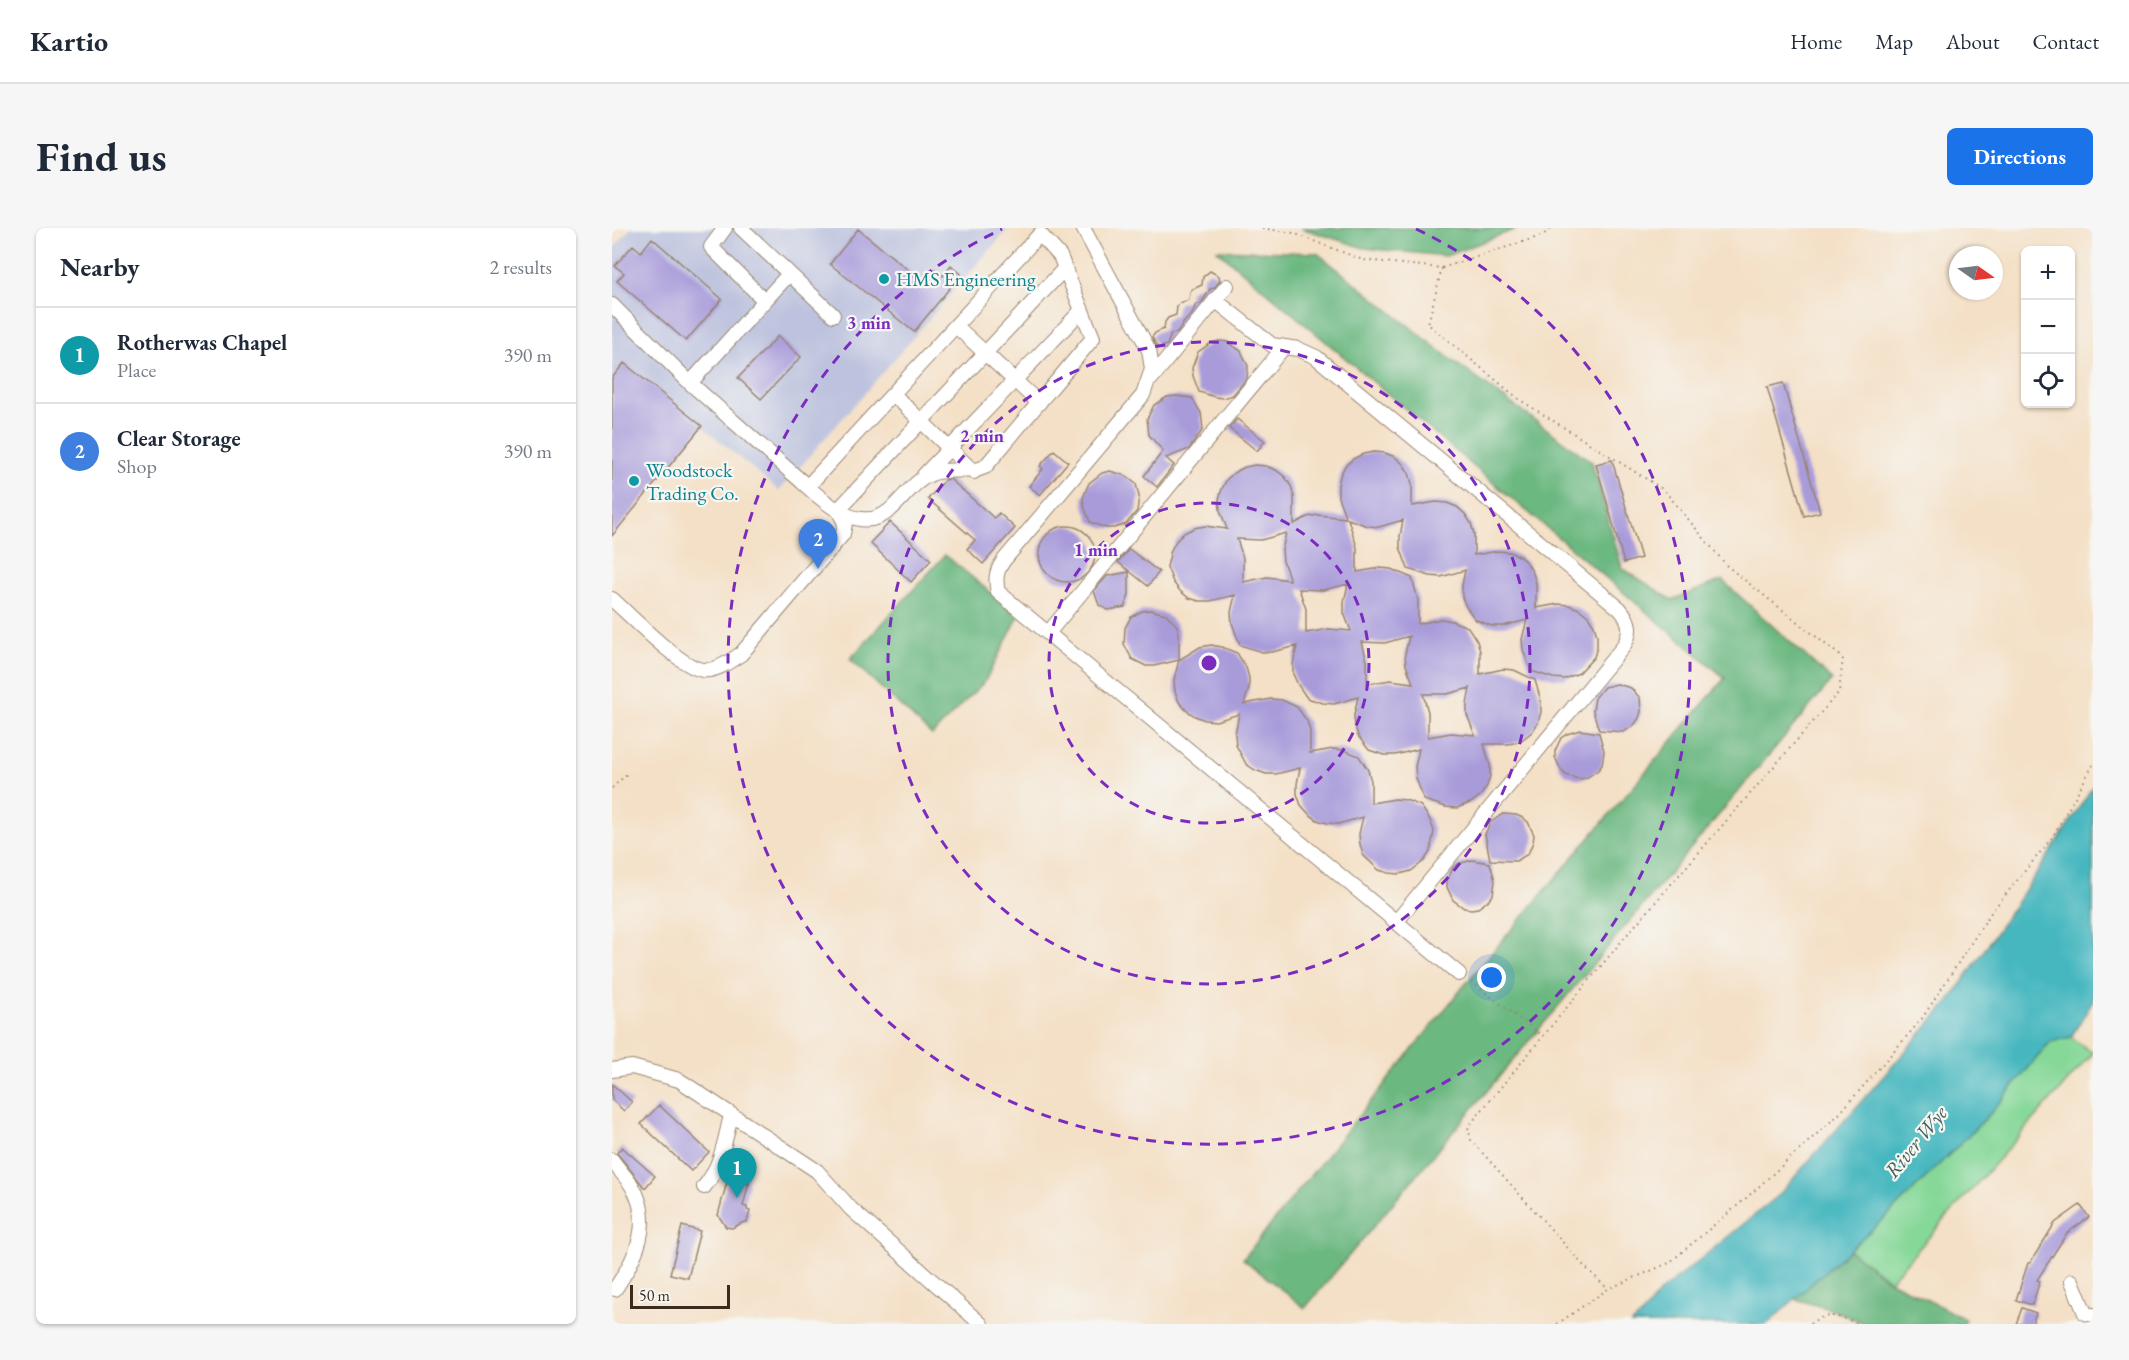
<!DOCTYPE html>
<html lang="en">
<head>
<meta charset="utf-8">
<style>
  :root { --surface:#fff; --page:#f6f6f7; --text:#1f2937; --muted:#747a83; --line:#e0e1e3; --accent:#1a73e8 }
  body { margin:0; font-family:"EB Garamond",serif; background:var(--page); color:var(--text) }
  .controls { position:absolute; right:18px; top:18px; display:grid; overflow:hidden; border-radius:9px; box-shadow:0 2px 4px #0004 }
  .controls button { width:54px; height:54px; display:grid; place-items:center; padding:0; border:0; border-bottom:2px solid var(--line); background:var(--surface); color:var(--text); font:30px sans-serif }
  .compass { position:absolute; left:1337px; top:18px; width:54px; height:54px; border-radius:50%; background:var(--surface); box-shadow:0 2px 4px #0004; rotate:104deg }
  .scale { position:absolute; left:18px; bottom:15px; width:100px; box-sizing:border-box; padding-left:6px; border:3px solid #3b2a1e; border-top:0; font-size:16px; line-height:21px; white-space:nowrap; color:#3b2a1e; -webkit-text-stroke:4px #f6f6f2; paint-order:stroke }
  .you { position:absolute; left:880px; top:750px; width:21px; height:21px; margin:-15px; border:4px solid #fff; border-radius:50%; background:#1a73e8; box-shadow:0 0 0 9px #1a73e833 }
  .badge { display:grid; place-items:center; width:39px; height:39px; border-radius:50%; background:var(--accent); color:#fff; font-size:20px; font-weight:700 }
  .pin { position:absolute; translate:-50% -50px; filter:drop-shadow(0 2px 3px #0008) }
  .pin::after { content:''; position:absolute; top:32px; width:21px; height:18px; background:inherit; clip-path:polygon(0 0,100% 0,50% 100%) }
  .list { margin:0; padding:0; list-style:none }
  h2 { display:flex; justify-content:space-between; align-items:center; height:78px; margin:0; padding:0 24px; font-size:26px }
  h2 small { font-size:20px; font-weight:400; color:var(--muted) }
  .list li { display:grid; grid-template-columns:39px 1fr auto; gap:18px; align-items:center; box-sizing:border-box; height:96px; padding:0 24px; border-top:2px solid var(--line) }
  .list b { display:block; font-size:22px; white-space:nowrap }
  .list p { margin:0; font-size:20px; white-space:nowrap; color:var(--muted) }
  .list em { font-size:20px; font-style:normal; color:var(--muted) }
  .icon { flex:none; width:33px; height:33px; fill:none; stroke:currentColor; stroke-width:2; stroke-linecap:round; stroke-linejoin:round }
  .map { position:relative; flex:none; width:1481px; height:1096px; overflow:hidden; border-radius:9px }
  header { display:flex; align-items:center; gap:36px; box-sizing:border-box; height:84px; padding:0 30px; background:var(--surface); border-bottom:2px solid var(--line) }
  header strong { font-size:28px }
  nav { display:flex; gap:33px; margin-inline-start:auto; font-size:21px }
  .intro { display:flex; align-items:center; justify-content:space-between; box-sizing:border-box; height:144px; padding:0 36px }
  h1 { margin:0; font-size:42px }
  .button { padding:15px 27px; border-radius:9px; background:var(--accent); color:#fff; font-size:21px; font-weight:700 }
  main { display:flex; gap:36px; padding:0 36px }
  aside { flex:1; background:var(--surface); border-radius:9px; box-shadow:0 2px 4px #0004 }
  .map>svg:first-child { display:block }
</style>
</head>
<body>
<header>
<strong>Kartio</strong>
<nav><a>Home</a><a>Map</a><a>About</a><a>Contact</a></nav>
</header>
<div class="intro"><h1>Find us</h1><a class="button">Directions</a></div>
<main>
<aside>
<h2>Nearby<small>2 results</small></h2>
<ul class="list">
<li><span class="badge" style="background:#0f9aa8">1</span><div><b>Rotherwas Chapel</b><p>Place</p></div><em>390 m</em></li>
<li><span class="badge" style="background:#3f7fe0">2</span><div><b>Clear Storage</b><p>Shop</p></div><em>390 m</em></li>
</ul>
</aside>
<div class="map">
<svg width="1481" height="1096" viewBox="0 0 1481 1096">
  <rect width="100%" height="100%" fill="#f6f6f2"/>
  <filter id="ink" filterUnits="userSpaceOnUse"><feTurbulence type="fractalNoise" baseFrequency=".0167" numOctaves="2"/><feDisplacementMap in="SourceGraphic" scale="12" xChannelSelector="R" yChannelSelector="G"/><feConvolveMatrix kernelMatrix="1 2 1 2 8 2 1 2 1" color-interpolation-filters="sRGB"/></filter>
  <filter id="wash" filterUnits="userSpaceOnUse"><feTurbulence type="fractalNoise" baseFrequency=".008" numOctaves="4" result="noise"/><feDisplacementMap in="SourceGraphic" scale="24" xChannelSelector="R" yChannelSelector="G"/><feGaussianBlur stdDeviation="1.35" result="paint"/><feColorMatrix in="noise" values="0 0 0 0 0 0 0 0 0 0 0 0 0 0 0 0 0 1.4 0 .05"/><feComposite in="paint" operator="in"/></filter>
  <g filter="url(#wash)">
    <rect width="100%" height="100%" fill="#f4e0c6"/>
    <path fill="#bdc3de" d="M19,0H397L167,263L90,198L0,308V22Z"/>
    <path fill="#86d899" stroke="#60815c" stroke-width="1.5" d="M1459,809L1481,825L1278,1053L1237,1022L1277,986L1377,887L1438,814Z"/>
    <path fill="#6cb881" stroke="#547150" stroke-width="1.5" d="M689,0H907L834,28L752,20Z
      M605,22L705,25L841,133L980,234L1010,340L1060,372L1110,352L1220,452L693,1080L631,1031L851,759L1113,450Z
      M333,327L407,388L373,453L320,507L238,431Z
      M1237,1022L1278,1053L1353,1091L1351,1096H1254L1218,1081L1183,1071Z"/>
    <path fill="#47b7bf" stroke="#41706e" stroke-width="1.5" d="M1481,558V773L1459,809L1438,814L1377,887L1277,986L1155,1096H1019L1031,1086L1048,1064L1166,968L1336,775L1431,636Z"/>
    <g id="blocks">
      <path fill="#a99bda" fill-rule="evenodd" d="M246,1L311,54L322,41L331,48L339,37L349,46L302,104L218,36Z
        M40,10L110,71L74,113L5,53L12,45L3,38L21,17L29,24Z
        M598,43L607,48L608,53L602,60L598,61L589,76H584L580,86L572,94L565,105L559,106L555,117L546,120L540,109L543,105L552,101L553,94L556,90L564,87L565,79L568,75L577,72L578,64L581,61L590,57L591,49Z
        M166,108L189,129L149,171L126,150Z
        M607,113L615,114L629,123L636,138L635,150L621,167L611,170L603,169L587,164L581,148L580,140L586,124L599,115Z
        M12,135L90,198L0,308V150Z
        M1171,155L1208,284L1192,288L1155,159Z
        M564,168L580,170L589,185L591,201L577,221L554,230L562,237L545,259L532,248L551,223L537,207L535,191L542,177L555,169Z
        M625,191L653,213L645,223L617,200Z
        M442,222L456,234L428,267L417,258L431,241L428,238Z
        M762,224L773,225L783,229L791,236L797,245L800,256V278L824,274L835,275L845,279L853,286L859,295L862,306V327L886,323L897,324L907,328L915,335L921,345L924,355V380L946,376L957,377L967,381L976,388L982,397L985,408V419L982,429L967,445L952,451L941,450L919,443L911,422L910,411L915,392L891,398H880L864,392L854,379L850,369V358L853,342L829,349L818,348L796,341L788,319V308L791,292L767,299L756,298L736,291L745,319V344L768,340L779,341L800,350L806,372V396L829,391L840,393L856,399L865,413L868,423V446L891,441L902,442L923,452L929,473V484L926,495L920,504L907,514L896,516H872L878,537V548L875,558L869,567L860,574L845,580L834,579L812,572L804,550L803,539L807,521L783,527H772L757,522L746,508L743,498L742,487L746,469L722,476L711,475L695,470L686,457L681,446V436L685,418L660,424H650L628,417L620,395L619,384L623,367L598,373H587L577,370L568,363L561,354L555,339L559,322L564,313L572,305L582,300L593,298L615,301L608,282L607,271L610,261L615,251L623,244L633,239L643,237L654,238L664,242L673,249L679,258L682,269V296L695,289L706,287L734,290L726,269V258L728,248L733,238L741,231L751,226ZM674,305L670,322L671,333L678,352L655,349L631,354V330L625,311L649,312ZM736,356L732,374V385L739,403L717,401L694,405V381L687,361L711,362ZM797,408L793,426L794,437L801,455L778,452L755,456V433L750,414L773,415ZM858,460L855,476V487L863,507L839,505L816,509V484L811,466H835Z
        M1000,232L1029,330L1012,335L984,236Z
        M498,243L514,248L524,256L527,268L525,283L514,296L502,300H494L478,294L472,278L471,270L477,255L490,245Z
        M338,251L382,290L387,285L403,300L371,336L355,321L363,312L316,271L333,252Z
        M278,294L319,332L299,354L258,315Z
        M427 326a28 28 0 1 1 56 0a28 28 0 1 1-56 0Z
        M517,321L547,344L536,358L506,334Z
        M517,344V367L513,379L496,382L487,377L482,363L495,348Z
        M538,382L554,386L565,398L567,406V432L588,419L599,417L610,419L625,425L634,439L637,450V460L632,476L659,471L670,472L685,479L695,493L698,503V525L721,521L732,522L747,528L756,542L759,553V575L783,571L794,572L809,578L818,592L822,603L818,624L812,633L799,643L788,646L777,645L767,642L751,627L748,616L747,606L751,589L726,596L715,595L705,592L696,585L689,577L685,566V556L688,540L664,546H654L643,542L634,536L624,517L623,506L627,486L604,493L593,492L583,488L574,482L567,474L563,463L562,452L567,432L542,438H534L520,431L512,416L513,400L519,389L530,383Z
        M1005,456L1019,460L1028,470L1029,484L1027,490L1023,496L1012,504L987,502L981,483L983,470L992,459Z
        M968,502L987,505L992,523L990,537L986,542L974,550L967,551L954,547L949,542L943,529V523L949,510L955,506Z
        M891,586L904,587L911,590L916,594L922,607L921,614L916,626L904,633L878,632L873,606L879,594Z
        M860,632L878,635L883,653L881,667L877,672L866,680L859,681L852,680L841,672L835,659V653L841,640L846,636Z
        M0,856L20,874L12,883L0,872Z
        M47,877L97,924L79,943L29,896Z
        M10,919L43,948L33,960L5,925Z
        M127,942L137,944L135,955H137L131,978L135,979V982L138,983L135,994H132L120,1000L114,999L106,987L115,954L120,956L121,951L125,952Z
        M1468,977L1477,989L1455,1005L1425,1052L1428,1053L1420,1077L1404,1072L1416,1035H1418L1443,995Z
        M70,998L88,1003L76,1050L58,1046Z
        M1410,1080L1424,1085L1420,1096H1404Z"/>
    </g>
  </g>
  <g filter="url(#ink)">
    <use href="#blocks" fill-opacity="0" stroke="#988572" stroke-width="1.5"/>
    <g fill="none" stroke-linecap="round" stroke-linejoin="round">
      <g stroke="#988572" stroke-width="16">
        <path id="minor" d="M113,0L99,19L153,73
          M129,0L221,87
          M471,0L537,122L540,141L531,167L392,332C384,343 383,351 386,364L847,746
          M603,72L660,117L686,121L704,129L1008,381C1019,394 1020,404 1011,419L784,694
          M0,77L78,155L180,245C205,266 244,311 278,282C292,270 302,253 319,246C337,238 356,247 373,239L481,110L448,28L428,6L196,258
          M344,98L427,175
          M539,151L615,58
          M78,155L177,46
          M281,166L362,244
          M312,247L470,82
          M226,282L453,40
          M0,371C19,388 69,440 91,442C104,444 118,433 129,426L231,306L233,295L226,282
          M437,404L672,119
          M0,842L20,839L67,852L205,943L239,981L369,1096
          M0,932C6,941 14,949 20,958C42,994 24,1030 3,1061
          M92,959C109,939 113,912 119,887
          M1460,1053L1473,1085L1481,1087"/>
      </g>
      <path stroke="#988572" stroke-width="2" stroke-dasharray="1.5 4.5" stroke-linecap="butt" d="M650,0L681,5L751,32L830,40L816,96L908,172L1052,262L1115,338L1231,430L1227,464L1013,709L856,899L859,912L971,1037L996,1061
        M830,40L929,8L941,0
        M0,560L17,544
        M859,754L931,808
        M945,1096L996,1061L1057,1035L1132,972L1227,886L1309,792L1380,683L1440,610L1481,537
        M1198,1096C1214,1083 1229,1088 1247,1096"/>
      <use href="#minor" stroke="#fff" stroke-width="14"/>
    </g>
  </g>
  <g fill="none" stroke="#7b2cbf" stroke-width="3" stroke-dasharray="10 8">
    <circle cx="597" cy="435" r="160"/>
    <circle cx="597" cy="435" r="321"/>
    <path d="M804 1A481 481 0 1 1 390 1"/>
  </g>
  <g fill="#0f9aa8" stroke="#f6f6f2" stroke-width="2">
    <circle cx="272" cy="51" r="6"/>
    <circle cx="22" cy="253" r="6"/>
  </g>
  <g text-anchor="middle" stroke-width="4.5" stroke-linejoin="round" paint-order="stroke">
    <g font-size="20" fill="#0d838f" stroke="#f6f6f2" text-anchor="start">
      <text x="284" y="58">HMS Engineering</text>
      <text x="34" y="249">Woodstock<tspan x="34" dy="23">Trading Co.</tspan></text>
    </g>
    <g font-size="21" font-style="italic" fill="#3f5b56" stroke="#f6f6f2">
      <text transform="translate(1304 914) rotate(-51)" y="7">River Wye</text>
    </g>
  </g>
  <circle cx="597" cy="435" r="9" fill="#7b2cbf" stroke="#f6f6f2" stroke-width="3"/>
  <g font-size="18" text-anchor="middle" font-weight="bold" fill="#7b2cbf" stroke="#f6f6f2" stroke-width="4.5" stroke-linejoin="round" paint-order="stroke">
    <text x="257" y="101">3 min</text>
    <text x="370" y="214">2 min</text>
    <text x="484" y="328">1 min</text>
  </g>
</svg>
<div class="controls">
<button>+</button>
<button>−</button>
<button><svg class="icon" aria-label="locate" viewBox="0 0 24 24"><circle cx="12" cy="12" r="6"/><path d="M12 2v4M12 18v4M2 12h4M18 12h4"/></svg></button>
</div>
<svg class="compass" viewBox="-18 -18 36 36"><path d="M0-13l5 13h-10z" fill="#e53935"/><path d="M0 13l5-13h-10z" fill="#747a83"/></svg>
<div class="scale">50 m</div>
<div class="you"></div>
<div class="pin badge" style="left:125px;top:970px;background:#0f9aa8">1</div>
<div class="pin badge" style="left:206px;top:341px;background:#3f7fe0">2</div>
</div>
</main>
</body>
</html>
